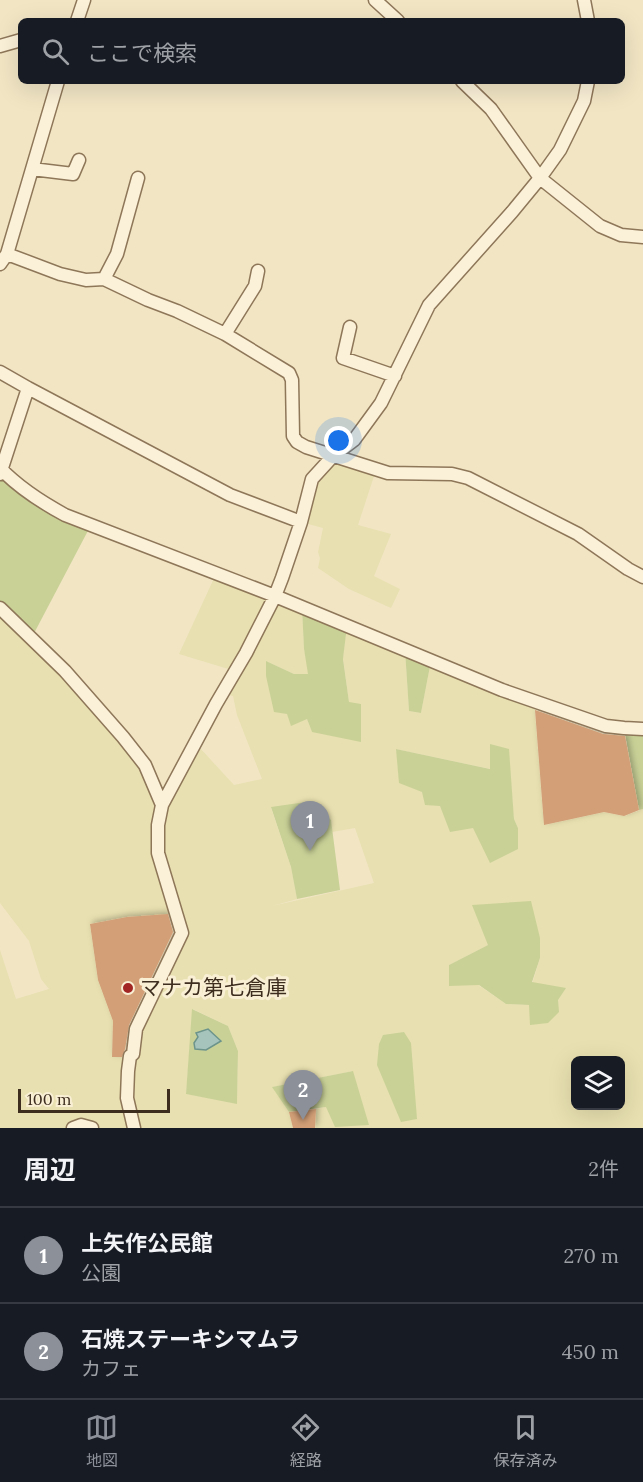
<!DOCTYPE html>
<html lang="ja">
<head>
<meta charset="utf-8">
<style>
  :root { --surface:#171b24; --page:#20242c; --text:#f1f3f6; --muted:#9ea1a6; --line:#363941; --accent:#8c9099 }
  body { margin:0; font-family:Lora,"Noto Sans JP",serif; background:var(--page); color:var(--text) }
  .controls { position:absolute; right:18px; bottom:18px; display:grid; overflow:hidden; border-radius:9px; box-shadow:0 6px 24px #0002 }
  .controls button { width:54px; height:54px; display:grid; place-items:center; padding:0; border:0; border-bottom:2px solid var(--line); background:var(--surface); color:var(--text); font:30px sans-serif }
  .scale { position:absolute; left:18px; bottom:15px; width:152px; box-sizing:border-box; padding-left:6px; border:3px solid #3d2d1e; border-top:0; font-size:16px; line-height:21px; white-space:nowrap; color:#3d2d1e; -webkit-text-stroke:4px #f8efd4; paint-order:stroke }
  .you { position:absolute; left:339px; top:441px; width:21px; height:21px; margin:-15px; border:4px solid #fff; border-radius:50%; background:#1a73e8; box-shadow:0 0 0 9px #1a73e833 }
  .badge { display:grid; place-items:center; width:39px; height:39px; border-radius:50%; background:var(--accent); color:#fff; font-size:20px; font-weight:700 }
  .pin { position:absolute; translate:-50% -50px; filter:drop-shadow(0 2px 3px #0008) }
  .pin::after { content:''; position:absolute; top:32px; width:21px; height:18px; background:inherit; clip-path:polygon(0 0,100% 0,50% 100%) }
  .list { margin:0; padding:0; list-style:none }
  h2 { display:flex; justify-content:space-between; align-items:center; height:78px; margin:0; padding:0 24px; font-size:26px }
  h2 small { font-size:20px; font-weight:400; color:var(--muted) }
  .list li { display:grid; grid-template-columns:39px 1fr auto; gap:18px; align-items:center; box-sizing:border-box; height:96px; padding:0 24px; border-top:2px solid var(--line) }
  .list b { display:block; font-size:22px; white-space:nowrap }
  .list p { margin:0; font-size:20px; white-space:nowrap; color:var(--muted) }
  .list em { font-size:20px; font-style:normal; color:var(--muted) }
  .icon { flex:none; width:33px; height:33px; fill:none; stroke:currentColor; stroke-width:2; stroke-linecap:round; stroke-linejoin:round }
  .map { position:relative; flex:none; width:643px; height:1128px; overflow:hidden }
  .search { position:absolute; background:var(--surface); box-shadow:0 6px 24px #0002; left:18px; right:18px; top:18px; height:66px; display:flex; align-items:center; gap:15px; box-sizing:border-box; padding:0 21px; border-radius:9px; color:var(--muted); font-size:22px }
  .sheet { height:270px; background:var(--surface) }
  nav { display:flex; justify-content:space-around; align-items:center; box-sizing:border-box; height:84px; border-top:2px solid var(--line); background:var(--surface); font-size:16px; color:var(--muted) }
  nav a { display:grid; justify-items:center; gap:3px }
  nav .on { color:var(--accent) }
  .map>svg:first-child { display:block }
</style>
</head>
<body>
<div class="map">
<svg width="643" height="1128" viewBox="0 0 643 1128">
  <defs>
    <filter id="shadow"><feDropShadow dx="2.5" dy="-2.5" stdDeviation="3" flood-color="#0004"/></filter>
  </defs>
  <rect width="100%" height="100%" fill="#f1e5c4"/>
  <path fill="#e8e0b0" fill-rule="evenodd" d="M333,456L376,470L358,525L391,534L374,576L400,589L391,608L349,589L318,568L320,558L318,552L323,528L301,522L312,479Z
    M216,574L302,608L304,649L309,674H294L266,661L287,714L307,719L312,732L349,702L343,658L347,626L405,650L409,711L421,713L431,661L534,701L544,825L604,812L624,816L643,809V1128H315L316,1109L326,1107L353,1071L273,1087L289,1112L293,1128H0V950L16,999L49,989L41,979L29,941L0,903V608L123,737L162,805L199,747L234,785L262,779L237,715L233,696L222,693L235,671L179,654ZM396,749L491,769L508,749L514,819L518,828L473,827L422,792ZM313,801L331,820L332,832L355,828L374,883L272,906L297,899L291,867L271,808ZM176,914L182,933L136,1029L130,1056L112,1057L113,1021L98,980L90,924L127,917ZM488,945L540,958L530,991L529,1005L506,1004L449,965ZM193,1009L228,1026L238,1051L237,1103L186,1094ZM576,1060H620V1106H576Z"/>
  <path fill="#c9d197" d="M0,474L91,525L31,639L0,608Z
    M302,608L347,626L343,659L349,702L361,704V742L312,732L307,719L291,726L287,714L274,712L266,676V661L294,674H308L304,649Z
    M405,650L431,661L421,713L409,711Z
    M624,728L643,729V809L639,810Z
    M490,744L509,749L514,819L518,828V849L490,863L473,828L450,832L440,806L425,805L422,792L399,783L396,749L490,769Z
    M313,801L331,820L340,890L297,899L291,867L271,807Z
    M531,901L540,938V958L532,982L566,988L558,1000L559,1012L548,1023L530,1025L529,1005L506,1004L479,985L449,986V965L488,945L472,905Z
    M192,1009L228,1026L238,1051L237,1104L186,1094Z
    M404,1032L411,1043L417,1119L401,1122L377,1065L379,1044L383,1035Z
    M353,1071L369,1125L335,1127L326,1107L289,1112L272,1087Z"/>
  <path fill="#a6c4bc" stroke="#6c948b" stroke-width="1.5" d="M208,1029L221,1041L206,1050L195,1049L194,1043L198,1037L196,1033Z"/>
  <path fill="#d29f77" filter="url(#shadow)" d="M535,710L603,734L625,736L639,810L624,816L604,812L544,825Z
    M168,914L173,932L129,1025L125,1049L122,1057H112L113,1021L98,980L90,924L127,917Z
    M316,1109L315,1128H293L289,1112Z"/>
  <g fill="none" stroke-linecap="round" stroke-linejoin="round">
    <g stroke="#8e7659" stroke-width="15">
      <path id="minor" d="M375,0L398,21
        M584,0L588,21
        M77,21L84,0
        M0,46L21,40
        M462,81L491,109L540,178L600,226L621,235L643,237
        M32,169L73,174L79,160
        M7,254L60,274L86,280L104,279L148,300L177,311L225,334L289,373L292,380L293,436L297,442L306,447L388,473L452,474L468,478L578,534L628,569L643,577
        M0,264L7,254L58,81
        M104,279L117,254L138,178
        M350,327L343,358L395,376
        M225,334L255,286L258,271
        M0,372L28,388L0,474
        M28,388L230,495L301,522
        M0,468C19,488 41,502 65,515L275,596L502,690L606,726L624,728L643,729
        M0,608L65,671L123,737L145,765L162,805
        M73,1128L81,1125L92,1128
        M134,1128L127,1098L128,1071L130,1056L133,1054L136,1029L182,933L158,853V825L162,805L216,704L246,653L275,596L282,578L301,522L312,479L333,456L354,440L381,403L429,305L512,212L540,178L560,150L584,101L588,81"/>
    </g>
    <use href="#minor" stroke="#fbf1d8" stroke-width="12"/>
  </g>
  <circle fill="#a12624" stroke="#f8efd4" stroke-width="2" cx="128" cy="988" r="6"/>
  <g text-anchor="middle" stroke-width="6" stroke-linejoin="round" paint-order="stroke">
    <g font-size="21" fill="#3d2d1e" stroke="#f8efd4" text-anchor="start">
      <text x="140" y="995">マナカ第七倉庫</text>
    </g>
  </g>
</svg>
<div class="controls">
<button><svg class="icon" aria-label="layers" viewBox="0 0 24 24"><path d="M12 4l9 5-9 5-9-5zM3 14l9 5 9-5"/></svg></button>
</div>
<div class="scale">100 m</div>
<div class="you"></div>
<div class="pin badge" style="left:310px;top:851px">1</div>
<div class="pin badge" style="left:303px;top:1120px">2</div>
<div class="search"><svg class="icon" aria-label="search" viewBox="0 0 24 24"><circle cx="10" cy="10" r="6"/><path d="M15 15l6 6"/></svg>ここで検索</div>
</div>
<section class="sheet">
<h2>周辺<small>2件</small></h2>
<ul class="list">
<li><span class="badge">1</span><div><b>上矢作公民館</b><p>公園</p></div><em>270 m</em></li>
<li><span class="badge">2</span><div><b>石焼ステーキシマムラ</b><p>カフェ</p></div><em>450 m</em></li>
</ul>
</section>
<nav>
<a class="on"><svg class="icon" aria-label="map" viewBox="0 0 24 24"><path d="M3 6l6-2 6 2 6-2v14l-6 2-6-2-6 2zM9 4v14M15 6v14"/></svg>地図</a>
<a><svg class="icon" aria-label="directions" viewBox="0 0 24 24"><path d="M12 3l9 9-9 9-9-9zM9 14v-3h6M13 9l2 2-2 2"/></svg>経路</a>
<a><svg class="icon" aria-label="saved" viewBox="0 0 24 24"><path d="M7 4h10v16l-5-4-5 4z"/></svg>保存済み</a>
</nav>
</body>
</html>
